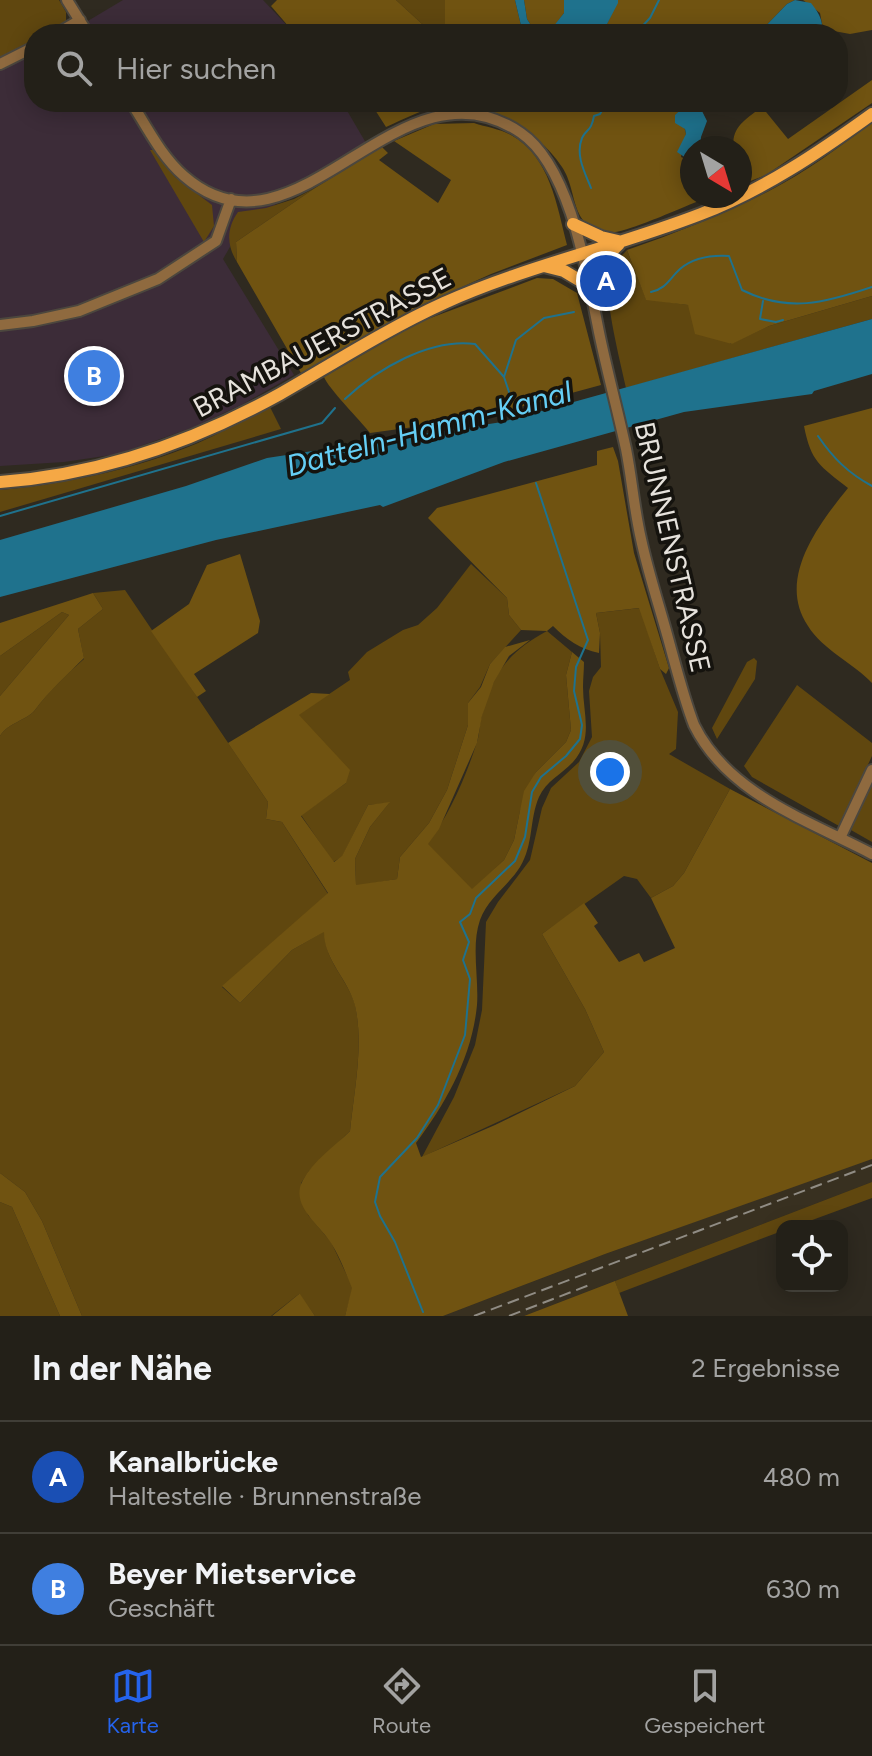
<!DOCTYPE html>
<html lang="de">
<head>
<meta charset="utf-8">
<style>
  :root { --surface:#232018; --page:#2b2821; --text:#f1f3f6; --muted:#a3a3a2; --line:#403e37; --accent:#2563eb }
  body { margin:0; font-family:Figtree,sans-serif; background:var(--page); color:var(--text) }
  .controls { position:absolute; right:24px; bottom:24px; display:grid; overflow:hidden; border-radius:16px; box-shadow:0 4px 20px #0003 }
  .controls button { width:72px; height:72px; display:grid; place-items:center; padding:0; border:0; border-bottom:2px solid var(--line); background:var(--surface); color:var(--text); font:40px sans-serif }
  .compass { position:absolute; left:680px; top:136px; width:72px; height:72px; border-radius:50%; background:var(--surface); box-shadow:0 4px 20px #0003; rotate:142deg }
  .you { position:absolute; left:610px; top:772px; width:28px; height:28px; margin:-20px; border:6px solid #fff; border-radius:50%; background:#1a73e8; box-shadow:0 0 0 12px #1a73e833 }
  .badge { display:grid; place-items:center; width:52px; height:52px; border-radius:50%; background:var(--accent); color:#fff; font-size:26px; font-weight:700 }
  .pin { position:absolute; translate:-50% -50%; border:4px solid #fff; box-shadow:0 2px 8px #0006 }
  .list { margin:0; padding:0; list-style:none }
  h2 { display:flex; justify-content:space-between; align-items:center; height:104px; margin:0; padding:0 32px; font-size:34px }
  h2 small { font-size:26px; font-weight:400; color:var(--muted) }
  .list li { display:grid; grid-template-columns:52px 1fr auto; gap:24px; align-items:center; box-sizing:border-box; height:112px; padding:0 32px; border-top:2px solid var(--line) }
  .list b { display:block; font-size:30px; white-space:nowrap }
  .list p { margin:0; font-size:26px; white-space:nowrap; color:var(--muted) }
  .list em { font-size:26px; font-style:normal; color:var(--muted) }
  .icon { flex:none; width:44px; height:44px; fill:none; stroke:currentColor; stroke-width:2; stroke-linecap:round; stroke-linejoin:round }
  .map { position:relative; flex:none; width:872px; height:1316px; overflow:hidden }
  .search { position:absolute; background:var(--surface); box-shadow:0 4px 20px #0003; left:24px; right:24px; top:24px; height:88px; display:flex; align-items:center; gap:20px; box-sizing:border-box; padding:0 28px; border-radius:32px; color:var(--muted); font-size:30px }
  .sheet { height:328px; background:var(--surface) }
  nav { display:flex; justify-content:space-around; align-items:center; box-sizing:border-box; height:112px; border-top:2px solid var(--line); background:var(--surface); font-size:22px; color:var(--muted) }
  nav a { display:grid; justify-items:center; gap:4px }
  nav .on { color:var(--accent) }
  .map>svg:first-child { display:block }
</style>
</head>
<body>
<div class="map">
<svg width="872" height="1316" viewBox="0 0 872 1316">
  <rect width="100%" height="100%" fill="#2f2a20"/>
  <path fill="#3c2c38" d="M123,0H263L295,34H66Z
    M34,53V102H342L366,143L241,228L223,259L294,375L243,404L194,427L118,454L64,462L0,466V70Z"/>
  <path fill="#383020" d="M872,1158V1182L524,1316H443L605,1254Z"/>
  <path fill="#60470f" d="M0,0H59L66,12V22L49,34H34V42L0,60Z
    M396,0H445V34H433Z
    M150,150H154L175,177L212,205L214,226L204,242Z
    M315,188L236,242L237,262C227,246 226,229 238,212L266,208L294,199Z
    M627,250L646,299L688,305L731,344L769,326L872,296V319L626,388C621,364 601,288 610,269C613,262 622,256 627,250Z
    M269,405L281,429L0,512V490C67,484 136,469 198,443C223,432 246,418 269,405Z
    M471,564L507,598L509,615L521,630L490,664L480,687L468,703V725L447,790L429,823L400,857L397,879L356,886L355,859L370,827L389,803L368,805L342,857L333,862L301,815L346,783L298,715L350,680L348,672L367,652L403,630L418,625L437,608Z
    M125,590L268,802L266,819L282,822L328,894L222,987L240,1003L292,950L325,931C323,960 348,979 355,1005C364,1045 354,1091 350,1131L309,1171L301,1183L308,1215L331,1242L353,1288L345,1316H315L299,1294L271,1316H82L42,1221L25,1192L0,1173V736C9,722 26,721 35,710C49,691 66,675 84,659L78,629L103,609L93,593Z
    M640,608L660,669L678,712L676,749L669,754L730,789L684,873L673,886L651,898L637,879L624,876L542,934L585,1009L604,1052L575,1086L422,1157L454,1097L475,1045L482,1010L486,922L498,902L530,860L542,808L551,788L579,762L592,737L589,691L593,677L601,667L600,633L596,613Z
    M62,612L69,615L0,696V656Z
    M547,631L572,652L566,675L571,730L566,742L536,772L520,811L514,840L504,860L472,890L427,844C448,818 466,776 476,745C480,735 479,725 482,715C494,672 508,652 547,631Z
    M754,658L757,661L755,679L717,739L712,728L747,662Z
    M797,685L872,743V756L839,826L752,777L744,766Z
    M872,781V842L851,830Z
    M872,1182V1198L796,1226H782V1231L619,1293L615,1281Z
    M0,1202L12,1207L60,1316H0Z"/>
  <path fill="#705311" d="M277,0H396L433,34H295L271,6Z
    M445,0H515L523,34H445Z
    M524,0H564V13L550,32L534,30L527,19Z
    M618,0H795L787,4L758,34H593L606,26Z
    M803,0H872V30L850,34L823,29L820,13Z
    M872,80V103L766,175L740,185V148H734C730,128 747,118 762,107L788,139Z
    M370,102H688L680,109L686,134L681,157L692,162V196H711C692,203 629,232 614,232C567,231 580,194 562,167C540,134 505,115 467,109C459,107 450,105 442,106C422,109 404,119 386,127Z
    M474,123C486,127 500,129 511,135C550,156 557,206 567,245L491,274L413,309L301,373L237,262L236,242L315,188L382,147L388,153L379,160L438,203L451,180L394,141L434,124Z
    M872,123V296L769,326L732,344L695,334L688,305L646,300L627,250C676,233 723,215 769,191C806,172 839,147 872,123Z
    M537,278L553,279L577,293L601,385L479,418L370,433C360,420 328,388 324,377L417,323Z
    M872,408V683C853,663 823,650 808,626C776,579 819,524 848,488C820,466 811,462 804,426Z
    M613,447L618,461L634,553L669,668L666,674L660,669L639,608L596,613L600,633L599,653C580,649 566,639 553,626L547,631L521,630L509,615L507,598L428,518L437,508L597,465V451Z
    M240,554L260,621L258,633L194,674L206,691L197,697L151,631L189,604L207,565Z
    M93,593L103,609L78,629L84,658C67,675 49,691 35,710C26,721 9,722 0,736V696L69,615L62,612L0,656V623Z
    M530,640L509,656L494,682L482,716L477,743L439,829L428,844L472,889L504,860L514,840L524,791L536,772L566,742L571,730L566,675L572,652L584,662C584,670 583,679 583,687C583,714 594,739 573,762C562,774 546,781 539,797C529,820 534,844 520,867C508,886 488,898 480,920C471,946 479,978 477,1005C472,1057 446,1103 416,1143L421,1157L495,1125L575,1086L604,1052L585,1009L542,934L584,903L598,923L594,926L619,962L639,953L644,962L675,948L651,898L673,886L684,873L730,789L872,863V1159L605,1254L443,1316H345L352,1288C346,1274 340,1257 331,1243C320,1225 289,1205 303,1180C313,1161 335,1146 350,1131C354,1091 364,1045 355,1006C348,978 324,961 324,932L292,950L240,1003L222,986L328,893L282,822L266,819L268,802L228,743L311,693L330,694L299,715L350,770L346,783L301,816L334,862L342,856L368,805L390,802L370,827L355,859L356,885L397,879L400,857L429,823L447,790L468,725V703L481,687L490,664L505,647Z
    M0,1173L25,1192L42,1221L82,1316H60L12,1207L0,1202Z
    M615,1281L628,1316H524Z
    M300,1294L315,1316H272L299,1294Z"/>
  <path fill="#1f728d" d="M515,0H524L527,19L534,30L549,32L564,13V0H618V3L606,26L593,34H523Z
    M795,0L811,3C818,12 825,22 821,34H758L787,4Z
    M686,105L702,111L707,121L701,137L700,148H692V162L677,152L686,134L685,129L675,123V115Z
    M872,319V374L814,391L812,394L684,412L504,462L383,507L380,505L216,540L0,597V540L186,486L267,458L502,422Z"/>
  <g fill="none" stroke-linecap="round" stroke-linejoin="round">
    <path stroke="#1f728d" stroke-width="2" d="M635,34L650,18L659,0
      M591,188C585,173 575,155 582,138C587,128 591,132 594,116L600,114L607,102
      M651,292C666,289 669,279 680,269C694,257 711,255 729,256L742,290C788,313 825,303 872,287
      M763,301L760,319L776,322L783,320
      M504,377L516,340L544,318L574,312
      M345,399C377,369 430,338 475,344L504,377L510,395
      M818,436C833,458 848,473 872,486
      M0,516L322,423L335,408
      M423,1312L395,1242L380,1216L375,1202L380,1177L417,1138L438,1105L465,1035L470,979L463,960L469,942L460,922L470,914L476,898L515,861L525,837L532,792L541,777L566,756L580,739L582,725L574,691L576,667L588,640L536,483"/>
    <g stroke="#4c473e" stroke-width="14">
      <path id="minor" d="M67,0L88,34
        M56,34L80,20
        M0,64L34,47
        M131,102C147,127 161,156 184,176C297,275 398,48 521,133C572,168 588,280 600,337C608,375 618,412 626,449C632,479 634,509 641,539C648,572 659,605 668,638C676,667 683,696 694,725C728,794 807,820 872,854
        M0,325L33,321L79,311L158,279L216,241L231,199
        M840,838L872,770"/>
    </g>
    <g stroke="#4c473e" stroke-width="16">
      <path id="major" d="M573,224L601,237L618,241
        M544,266L564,271L589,286L606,257L619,244
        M0,482C99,475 193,442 280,394C334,363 387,329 444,303C526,266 616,247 701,214C763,190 818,153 872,114"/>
    </g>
    <use href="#minor" stroke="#8f6a3f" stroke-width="10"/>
    <use href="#major" stroke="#f5a845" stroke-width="12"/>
    <path stroke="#908c84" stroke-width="2" stroke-dasharray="12 6" stroke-linecap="butt" d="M474,1316L872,1165
      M509,1316L592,1284"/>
  </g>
  <g text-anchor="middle" stroke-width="7" stroke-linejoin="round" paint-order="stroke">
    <g font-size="28" fill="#e6e2dc" stroke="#15130e">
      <text transform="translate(322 342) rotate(-28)" y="10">BRAMBAUERSTRASSE</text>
      <text transform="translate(673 547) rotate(77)" y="10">BRUNNENSTRASSE</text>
    </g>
    <g font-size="30" font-style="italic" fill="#65cef5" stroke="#15130e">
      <text transform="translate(429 429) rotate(-15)" y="10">Datteln-Hamm-Kanal</text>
    </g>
  </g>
</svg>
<div class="controls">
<button><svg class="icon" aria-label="locate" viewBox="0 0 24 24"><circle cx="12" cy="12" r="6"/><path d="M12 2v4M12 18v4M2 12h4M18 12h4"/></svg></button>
</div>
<svg class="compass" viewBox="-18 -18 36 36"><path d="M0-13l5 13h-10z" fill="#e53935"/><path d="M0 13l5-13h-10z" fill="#a3a3a2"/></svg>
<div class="you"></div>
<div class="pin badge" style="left:606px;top:281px;background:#1a4fb4">A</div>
<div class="pin badge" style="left:94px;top:376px;background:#3f7fe0">B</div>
<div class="search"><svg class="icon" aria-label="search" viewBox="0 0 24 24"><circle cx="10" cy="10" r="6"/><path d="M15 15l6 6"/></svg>Hier suchen</div>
</div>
<section class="sheet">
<h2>In der Nähe<small>2 Ergebnisse</small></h2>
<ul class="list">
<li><span class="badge" style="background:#1a4fb4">A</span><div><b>Kanalbrücke</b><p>Haltestelle · Brunnenstraße</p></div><em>480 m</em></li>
<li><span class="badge" style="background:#3f7fe0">B</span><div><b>Beyer Mietservice</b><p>Geschäft</p></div><em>630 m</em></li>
</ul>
</section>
<nav>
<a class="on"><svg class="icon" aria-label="map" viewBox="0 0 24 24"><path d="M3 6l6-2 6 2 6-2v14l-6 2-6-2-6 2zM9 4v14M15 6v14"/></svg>Karte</a>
<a><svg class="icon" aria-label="directions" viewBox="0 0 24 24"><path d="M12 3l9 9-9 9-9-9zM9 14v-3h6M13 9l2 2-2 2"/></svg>Route</a>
<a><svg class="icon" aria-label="saved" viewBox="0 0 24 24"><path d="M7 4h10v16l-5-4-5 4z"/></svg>Gespeichert</a>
</nav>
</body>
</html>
